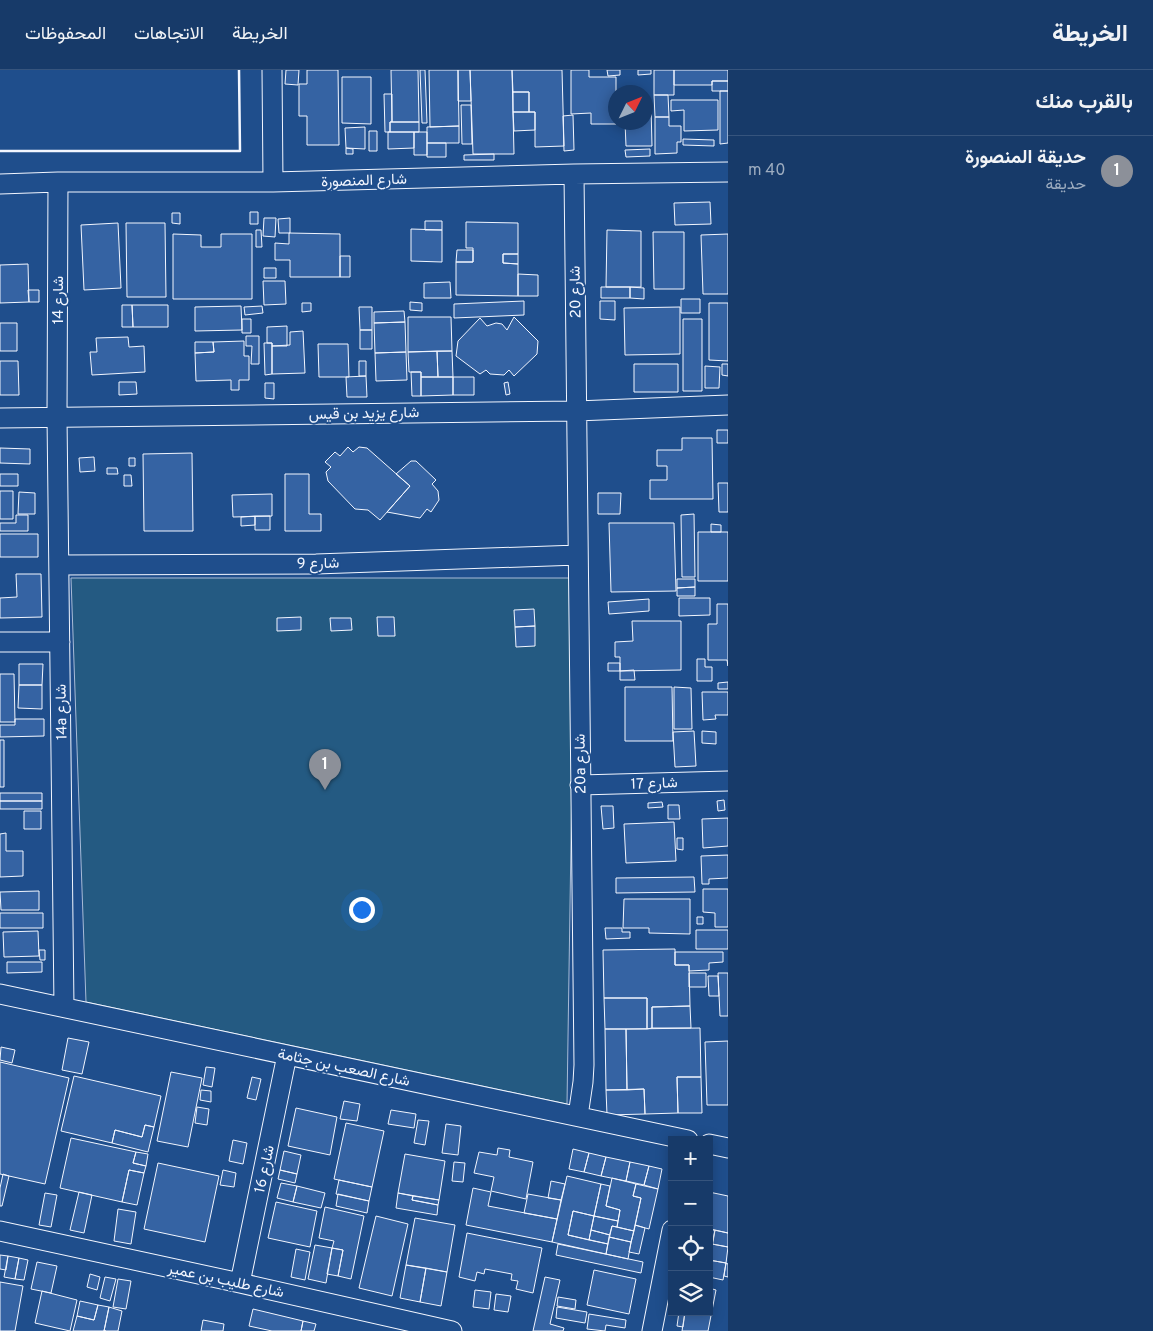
<!DOCTYPE html>
<html lang="ar">
<head>
<meta charset="utf-8">
<style>
  :root { --surface:#173a69; --page:#244571; --text:#f1f3f6; --muted:#9eadc0; --line:#36547d; --accent:#8c9099 }
  body { margin:0; font-family:Overpass,Vazirmatn,sans-serif; background:var(--page); color:var(--text); direction:rtl }
  .controls { position:absolute; right:15px; bottom:15px; display:grid; overflow:hidden; border-radius:0px; box-shadow:0 2px 12px #0003 }
  .controls button { width:45px; height:45px; display:grid; place-items:center; padding:0; border:0; border-bottom:1px solid var(--line); background:var(--surface); color:var(--text); font:25px sans-serif }
  .compass { position:absolute; left:608px; top:15px; width:45px; height:45px; border-radius:50%; background:var(--surface); box-shadow:0 2px 12px #0003; rotate:47deg }
  .you { position:absolute; left:361px; top:839px; width:18px; height:18px; margin:-12px; border:4px solid #fff; border-radius:50%; background:#1a73e8; box-shadow:0 0 0 8px #1a73e833 }
  .badge { display:grid; place-items:center; width:32px; height:32px; border-radius:50%; background:var(--accent); color:#fff; font-size:16px; font-weight:700 }
  .pin { position:absolute; translate:-50% -41px; filter:drop-shadow(0 1px 2px #0008) }
  .pin::after { content:''; position:absolute; top:26px; width:18px; height:15px; background:inherit; clip-path:polygon(0 0,100% 0,50% 100%) }
  .list { margin:0; padding:0; list-style:none }
  h2 { display:flex; justify-content:space-between; align-items:center; height:65px; margin:0; padding:0 20px; font-size:21px }
  h2 small { font-size:16px; font-weight:400; color:var(--muted) }
  .list li { display:grid; grid-template-columns:32px 1fr auto; gap:15px; align-items:center; box-sizing:border-box; height:70px; padding:0 20px; border-top:1px solid var(--line) }
  .list b { display:block; font-size:19px; white-space:nowrap }
  .list p { margin:0; font-size:16px; white-space:nowrap; color:var(--muted) }
  .list em { font-size:16px; font-style:normal; color:var(--muted) }
  .icon { flex:none; width:28px; height:28px; fill:none; stroke:currentColor; stroke-width:2; stroke-linecap:round; stroke-linejoin:round }
  .map { position:relative; flex:none; width:728px; height:1261px; overflow:hidden; direction:ltr }
  header { display:flex; align-items:center; gap:30px; box-sizing:border-box; height:70px; padding:0 25px; background:var(--surface); border-bottom:1px solid var(--line) }
  header strong { font-size:24px }
  nav { display:flex; gap:28px; margin-inline-start:auto; font-size:18px }
  main { display:flex }
  aside { flex:1; background:var(--surface) }
  .map>svg:first-child { display:block }
</style>
</head>
<body>
<header>
<strong>الخريطة</strong>
<nav><a>الخريطة</a><a>الاتجاهات</a><a>المحفوظات</a></nav>
</header>
<main>
<aside>
<h2>بالقرب منك<small></small></h2>
<ul class="list">
<li><span class="badge">1</span><div><b>حديقة المنصورة</b><p>حديقة</p></div><em>40 m</em></li>
</ul>
</aside>
<div class="map">
<svg width="728" height="1261" viewBox="0 0 728 1261">
  <rect width="100%" height="100%" fill="#1f4e8c"/>
  <path fill="#245a82" stroke="#a8bbd7" d="M71,508H575L567,1034L86,932Z"/>
  <path fill="#3563a3" stroke="#f2f6ff" d="M286,0H299L298,15L285,14Z
    M307,0H338L339,75H307V46H299V14H307Z
    M391,0H418L419,52H392Z
    M420,0H425L427,53H422Z
    M429,0H458L459,56L430,57Z
    M458,0H470L471,31H458Z
    M470,0H512L514,84H473Z
    M512,0H562L564,76L535,77V42H529V22H513Z
    M571,0H589V7H616V54H591V43L571,44Z
    M607,0H620V5L608,6Z
    M638,0H651V4L638,5Z
    M654,0H674V25H654Z
    M674,0H728V11H712V15H674Z
    M342,7H371V54L342,53Z
    M712,11H728V21H712Z
    M720,21H728V73L720,74Z
    M513,22H529V42H513Z
    M384,24H392V52H390V62H385Z
    M654,25H668L669,47H655Z
    M671,30H718V60L684,61V40L671,41Z
    M461,35H471L472,74H462Z
    M646,36H651L652,76H626L625,52H646Z
    M513,42H535V60L514,61Z
    M573,45L574,80L564,81L563,46Z
    M655,47H669V56H681V72H677V83L655,84Z
    M390,52H419V62H390Z
    M459,56V73H427V57Z
    M365,57V79L346,78L345,58Z
    M369,61H377V81H369Z
    M388,62H414V78L388,79Z
    M414,62H427V85H414Z
    M683,69L714,70V76L683,75Z
    M427,73H446V87H427Z
    M346,78L353,79V84H346Z
    M650,79V86L626,87L625,80Z
    M494,84V90H464V85Z
    M710,132L711,154L675,155L674,133Z
    M250,142H258V154H250Z
    M172,143H180V154L172,153Z
    M264,148H276L275,167L263,166Z
    M290,148V163H279L278,149Z
    M425,151H442V160H425Z
    M466,152L518,153V184H503V193L518,194V226L456,225V192H473V178H466Z
    M118,153L121,218L84,220L81,155Z
    M126,153H165L166,227H127Z
    M411,159L442,160V192L411,191Z
    M256,160H261L262,177H256Z
    M607,160L641,161V217H606Z
    M653,162H684V219H654Z
    M289,163L340,164V207H290V190H275V173L289,174Z
    M173,164L201,165V177H221V164H252V229H173Z
    M728,164V224H703L701,165Z
    M457,180H473V192H456Z
    M503,184H518V194L503,193Z
    M340,186H350V207H340Z
    M28,194L29,232L0,233V195Z
    M264,198H276V208H264Z
    M518,204L538,205V226H518Z
    M263,211H285L286,234L264,235Z
    M450,212L451,228H424V213Z
    M601,217H630V228H601Z
    M630,217L644,218V229L630,228Z
    M28,220H39V232H29Z
    M681,229H700V243H681Z
    M524,231V245L454,248V234Z
    M600,231H615V250L600,249Z
    M410,232L422,233V241L410,240Z
    M302,233H311V241L302,242Z
    M709,233H728V291L709,290Z
    M122,235H132L133,257H122Z
    M132,235H168V257H133Z
    M241,236L242,260L195,261V237Z
    M262,236L263,243L245,245L244,237Z
    M359,237H372V260H360Z
    M680,237V284L625,285L624,238Z
    M404,241L405,252L374,253V242Z
    M408,247H451L452,281L408,282Z
    M514,247L538,271L537,284L514,306L509,300L504,305L490,304L486,300L480,304L456,286L458,271L480,248L487,256L496,253L502,254L507,260Z
    M242,249H251V263H242Z
    M683,249H702V321H683Z
    M405,252L406,282L375,283L374,253Z
    M0,253H17V281H0Z
    M287,256V276H272V273H267V257Z
    M360,260H372V279H360Z
    M303,261L305,303L272,304V276L290,275V262Z
    M246,266H259V294H251L252,276H246Z
    M128,267L129,277L144,276L145,302L92,305L90,282H97L96,268Z
    M244,271V286H249V310H239V320H231V310L196,311L195,283L214,282L213,272Z
    M195,272H213L214,282L195,283Z
    M264,273H272V304L265,305Z
    M318,274H348L349,307H319Z
    M437,281H452L453,307H438Z
    M437,281L438,307H421V302H409L408,282Z
    M406,282L407,310L376,311L375,283Z
    M0,291H18L19,325H0Z
    M359,291H366V306H359Z
    M634,294H678V322H634Z
    M722,294H728V306L722,305Z
    M705,296L720,297L719,318H705Z
    M411,302H421V326H412Z
    M366,306L367,327H347L346,307Z
    M421,307H453V325L421,326Z
    M453,307H474V325H453Z
    M119,312H136L137,324L119,325Z
    M508,312L510,324L506,325L504,313Z
    M265,313H274V329L265,328Z
    M717,360H728V373H717Z
    M682,368H712L713,429H650V410H667V396H657V380H682Z
    M348,377L353,382L359,377L367,378L410,416L380,450L368,440L355,439L328,411L326,402L331,397L325,392L335,382L340,386Z
    M0,378L30,379V394L0,393Z
    M192,383L193,461H144L143,384Z
    M94,387L95,401L80,402L79,388Z
    M129,388H135V396H129Z
    M411,391H416L436,410L432,414L438,421L439,430L431,442L427,439L420,448L387,442L410,416L396,404Z
    M107,398H117L118,404H107Z
    M0,404H18V416H0Z
    M285,404H309V444H321V461H285Z
    M124,405H131L132,416H124Z
    M718,413H728V442H719Z
    M0,421H13V449H0Z
    M19,422L35,423V444H18Z
    M598,423H621L620,444H598Z
    M272,424V446L233,447L232,425Z
    M694,444L695,507H682L681,445Z
    M16,445H28V461H0V453H16Z
    M255,446V455L241,456V447Z
    M255,446H270V460H255Z
    M609,453H674L676,521L611,522Z
    M711,454L721,455V462H711Z
    M698,462H728V511H698Z
    M0,464H38V487H0Z
    M16,504H41L42,547L0,548V528L17,527Z
    M677,509H695V517L677,518Z
    M695,517V526H677V518Z
    M679,528H710V545L679,546Z
    M649,529V541L609,544L608,532Z
    M717,534H728V596L727,590H708V554H717Z
    M534,539L535,556L515,557L514,540Z
    M301,547V560L277,561V548Z
    M377,547H394L395,566H378Z
    M330,548H351L352,560L331,561Z
    M632,551H681V600L620,601V587H615V572L633,571Z
    M535,556V576L516,577L515,557Z
    M697,589H705V597H712V611H697Z
    M608,593H620V601H608Z
    M19,594H43L42,615H19Z
    M634,600L635,610H620V601Z
    M0,604H14L15,652H0Z
    M728,612V619H718V613Z
    M19,615H42V639L18,638Z
    M625,617H672L673,671H625Z
    M674,617L691,618L692,659H674Z
    M702,622H728V645H715L716,649L703,650Z
    M15,649H44V666L0,667V655H15Z
    M694,661L696,696L675,697L673,662Z
    M702,661L716,662V674L702,673Z
    M0,670H4V717H0Z
    M0,723H42V731H0Z
    M724,730L725,740L718,741L717,731Z
    M0,731H42V739H0Z
    M662,732L663,737L648,738V733Z
    M668,735H679L680,749H668Z
    M601,736H613L614,758L603,759Z
    M24,741H41V759H24Z
    M728,748V776L703,778L702,749Z
    M674,752L676,791L626,793L624,754Z
    M6,763V781H23V806L0,807V764Z
    M677,768H683V780L677,779Z
    M728,785V808L709,809V814H702L701,786Z
    M694,807L695,822L616,823V808Z
    M703,819H728V857H715V843L703,842Z
    M39,821V840H1L0,822Z
    M624,829H690V864L649,863V858H623Z
    M0,843H43V858H0Z
    M697,847H703V854H697Z
    M605,858H622V862H630V868L606,869Z
    M696,860H728V879H696Z
    M38,861L39,886L4,887L3,862Z
    M675,879V895H689L690,936L652,937V958L647,959V928H604L603,880Z
    M39,880H45V890H40Z
    M675,882H723V892L709,893V900L689,901V895H675Z
    M7,892H42V902L7,903Z
    M689,903H706V917H689Z
    M718,903H728V946H720Z
    M708,906H718L719,926H709Z
    M604,928H647V959H605Z
    M690,936L691,958H652V937Z
    M700,958L701,1007H677L678,1043L645,1044L644,1019L627,1020L626,959Z
    M605,959H626L627,1020H606Z
    M68,968L89,972L82,1004L62,1000Z
    M728,971V1035H707L705,972Z
    M1,977L15,980L12,993L0,990Z
    M0,992L69,1008L45,1114L0,1104Z
    M206,997L215,998L212,1017L203,1015Z
    M171,1002L202,1008L188,1077L157,1071Z
    M74,1006L161,1026L154,1057L145,1055L142,1067L115,1060L112,1073L61,1061Z
    M252,1007L261,1009L256,1030L247,1028Z
    M677,1007H701L702,1043H678Z
    M644,1019L645,1044L607,1045L606,1020Z
    M201,1020L211,1021V1032L200,1030Z
    M344,1031L360,1034L357,1051L340,1049Z
    M197,1037L209,1039L207,1055L195,1053Z
    M296,1038L337,1047L330,1085L288,1076Z
    M391,1040L416,1044L414,1058L388,1054Z
    M418,1050L429,1051L425,1075L414,1073Z
    M346,1053L384,1061L372,1117L334,1109Z
    M446,1054L461,1056L458,1085L442,1083Z
    M145,1055L154,1057L148,1082L112,1073L115,1060L142,1067Z
    M71,1068L136,1082L133,1093L146,1096L144,1103L129,1100L122,1132L60,1118Z
    M233,1070L247,1073L243,1094L229,1091Z
    M498,1078L510,1080L509,1087L533,1092L526,1129L491,1121L494,1107L474,1103L479,1082L497,1085Z
    M573,1079L589,1083L584,1102L569,1099Z
    M284,1081L301,1085L297,1104L280,1100Z
    M136,1082L148,1084L146,1096L133,1093Z
    M589,1083L606,1087L601,1106L584,1102Z
    M405,1084L445,1091L439,1130L398,1123Z
    M606,1087L630,1092L626,1111L601,1106Z
    M454,1092L465,1093L463,1112L452,1111Z
    M630,1092L649,1096L644,1115L626,1111Z
    M158,1093L219,1106L205,1172L144,1159Z
    M649,1096L662,1099L658,1119L644,1115Z
    M129,1100L144,1103L137,1135L122,1132Z
    M223,1100L236,1103L234,1117L220,1115Z
    M280,1100L297,1104L295,1113L278,1109Z
    M3,1104L9,1106L2,1136H0V1118Z
    M567,1106L601,1114L594,1146L573,1141L568,1165L608,1174L606,1184L552,1172Z
    M612,1108L636,1114L633,1126L641,1128L634,1161L617,1157L620,1140L606,1136Z
    M339,1110L372,1117L369,1131L336,1124Z
    M551,1111L565,1114L561,1130L548,1128Z
    M281,1113L297,1116L293,1132L277,1128Z
    M601,1114L610,1116L606,1136L620,1140L618,1151L594,1146Z
    M636,1114L658,1119L649,1159L635,1155L641,1128L633,1126Z
    M297,1116L325,1123L321,1138L293,1132Z
    M473,1118L491,1122L488,1136L557,1149L552,1172L466,1155Z
    M79,1122L92,1125L84,1163L70,1160Z
    M709,1122L728,1126V1163L709,1159Z
    M45,1123L57,1125L51,1157L39,1155Z
    M398,1123L413,1126L412,1130L438,1135L437,1145L396,1138Z
    M338,1124L369,1131L367,1143L336,1136Z
    M528,1124L561,1130L557,1149L524,1143Z
    M413,1126L439,1130L438,1135L412,1130Z
    M276,1132L317,1141L310,1177L268,1168Z
    M325,1137L364,1146L351,1209L338,1206L343,1180L332,1178L334,1171L319,1168Z
    M118,1139L136,1142L131,1174L114,1171Z
    M573,1141L594,1146L589,1170L568,1165Z
    M376,1146L408,1154L392,1226L359,1218Z
    M594,1146L618,1151L617,1157L612,1156L610,1165L591,1160Z
    M415,1148L455,1155L447,1202L406,1195Z
    M635,1155L645,1158L639,1184L629,1182Z
    M612,1156L634,1161L631,1172L609,1167Z
    M709,1159L715,1160L712,1178H709Z
    M591,1160L610,1165L608,1174L589,1170Z
    M715,1160L728,1163V1177L712,1174Z
    M467,1163L542,1178L533,1223L516,1219L518,1211L511,1210L512,1204L485,1199L484,1204L477,1202L475,1211L459,1207Z
    M609,1167L631,1172L628,1189L606,1184Z
    M558,1174L643,1192L641,1203L556,1185Z
    M712,1174L728,1177L726,1193L709,1190Z
    M315,1175L332,1178L326,1213L308,1209Z
    M332,1178L343,1180L338,1206L327,1204Z
    M296,1179L310,1182L305,1210L291,1207Z
    M0,1185L8,1186L6,1200L0,1199Z
    M8,1186L19,1188L15,1209L4,1207Z
    M19,1188L28,1190L24,1210L15,1209Z
    M709,1190L726,1193L723,1210L709,1207Z
    M37,1192L57,1196L51,1223L31,1219Z
    M726,1193L728,1194V1207L724,1206Z
    M406,1195L426,1198L420,1232L400,1228Z
    M426,1198L447,1202L441,1236L420,1232Z
    M594,1200L636,1209L629,1244L587,1235Z
    M90,1204L100,1207L97,1220L87,1217Z
    M105,1207L116,1209L110,1231L100,1228Z
    M545,1207L560,1210L550,1254L564,1258L563,1261H533Z
    M118,1209L131,1211L126,1239L113,1237Z
    M0,1212L23,1216L15,1261H0Z
    M709,1218L716,1220L708,1261H682L685,1242H709Z
    M475,1220L491,1222L489,1239L473,1237Z
    M42,1221L77,1230L70,1261L35,1253Z
    M496,1224L511,1226L508,1242L494,1240Z
    M558,1227L576,1230L575,1239L557,1236Z
    M80,1231L98,1235L94,1250L77,1246Z
    M98,1235L109,1237L104,1261H106H73L77,1246L94,1250Z
    M109,1237L122,1241L118,1261H104Z
    M557,1237L587,1242L585,1253L556,1248Z
    M253,1239L303,1251L301,1261H272L249,1256Z
    M679,1242H685L683,1257L677,1256Z
    M589,1244L626,1250L625,1258L606,1255L605,1261L587,1259Z
    M203,1250L224,1254L223,1261H201Z
    M303,1251L316,1254L314,1261H301Z"/>
  <g fill="none" stroke-linecap="round" stroke-linejoin="round">
    <g stroke="#f2f6ff" stroke-width="21">
      <path id="minor" d="M272,0L273,112
        M574,104L584,995L583,1012L578,1046
        M58,112L57,347L64,937
        M0,114L58,112H273L574,104L728,102
        M0,348L576,341L728,335
        M59,495L316,494L578,485
        M0,572H60
        M580,715L728,711
        M0,924L688,1070
        M709,1074L728,1078
        M0,1161L240,1213L452,1261
        M240,1213L287,985
        M652,1261L672,1160"/>
    </g>
    <use href="#minor" stroke="#1f4e8c" stroke-width="19"/>
    <path stroke="#f2f6ff" stroke-width="2.5" d="M0,81H240L239,0"/>
  </g>
  <g text-anchor="middle" stroke-width="4" stroke-linejoin="round" paint-order="stroke">
    <g font-size="15" fill="#f2f6ff" stroke="#1f4e8c">
      <text transform="translate(364 110) rotate(-2)" y="5">شارع المنصورة</text>
      <text transform="translate(575 222) rotate(-91)" y="5">شارع 20</text>
      <text transform="translate(58 230) rotate(-90)" y="5">شارع 14</text>
      <text transform="translate(364 343) rotate(-1)" y="5">شارع يزيد بن قيس</text>
      <text transform="translate(318 493) rotate(-1)" y="5">شارع 9</text>
      <text transform="translate(61 642) rotate(-91)" y="5">14a شارع</text>
      <text transform="translate(580 694) rotate(-91)" y="5">20a شارع</text>
      <text transform="translate(654 713) rotate(-2)" y="5">شارع 17</text>
      <text transform="translate(344 997) rotate(12)" y="5">شارع الصعب بن جثامة</text>
      <text transform="translate(264 1099) rotate(-78)" y="5">شارع 16</text>
      <text transform="translate(226 1210) rotate(12)" y="5">شارع طليب بن عمير</text>
    </g>
  </g>
</svg>
<div class="controls">
<button>+</button>
<button>−</button>
<button><svg class="icon" aria-label="locate" viewBox="0 0 24 24"><circle cx="12" cy="12" r="6"/><path d="M12 2v4M12 18v4M2 12h4M18 12h4"/></svg></button>
<button><svg class="icon" aria-label="layers" viewBox="0 0 24 24"><path d="M12 4l9 5-9 5-9-5zM3 14l9 5 9-5"/></svg></button>
</div>
<svg class="compass" viewBox="-18 -18 36 36"><path d="M0-13l5 13h-10z" fill="#e53935"/><path d="M0 13l5-13h-10z" fill="#9eadc0"/></svg>
<div class="you"></div>
<div class="pin badge" style="left:325px;top:720px">1</div>
</div>
</main>
</body>
</html>
